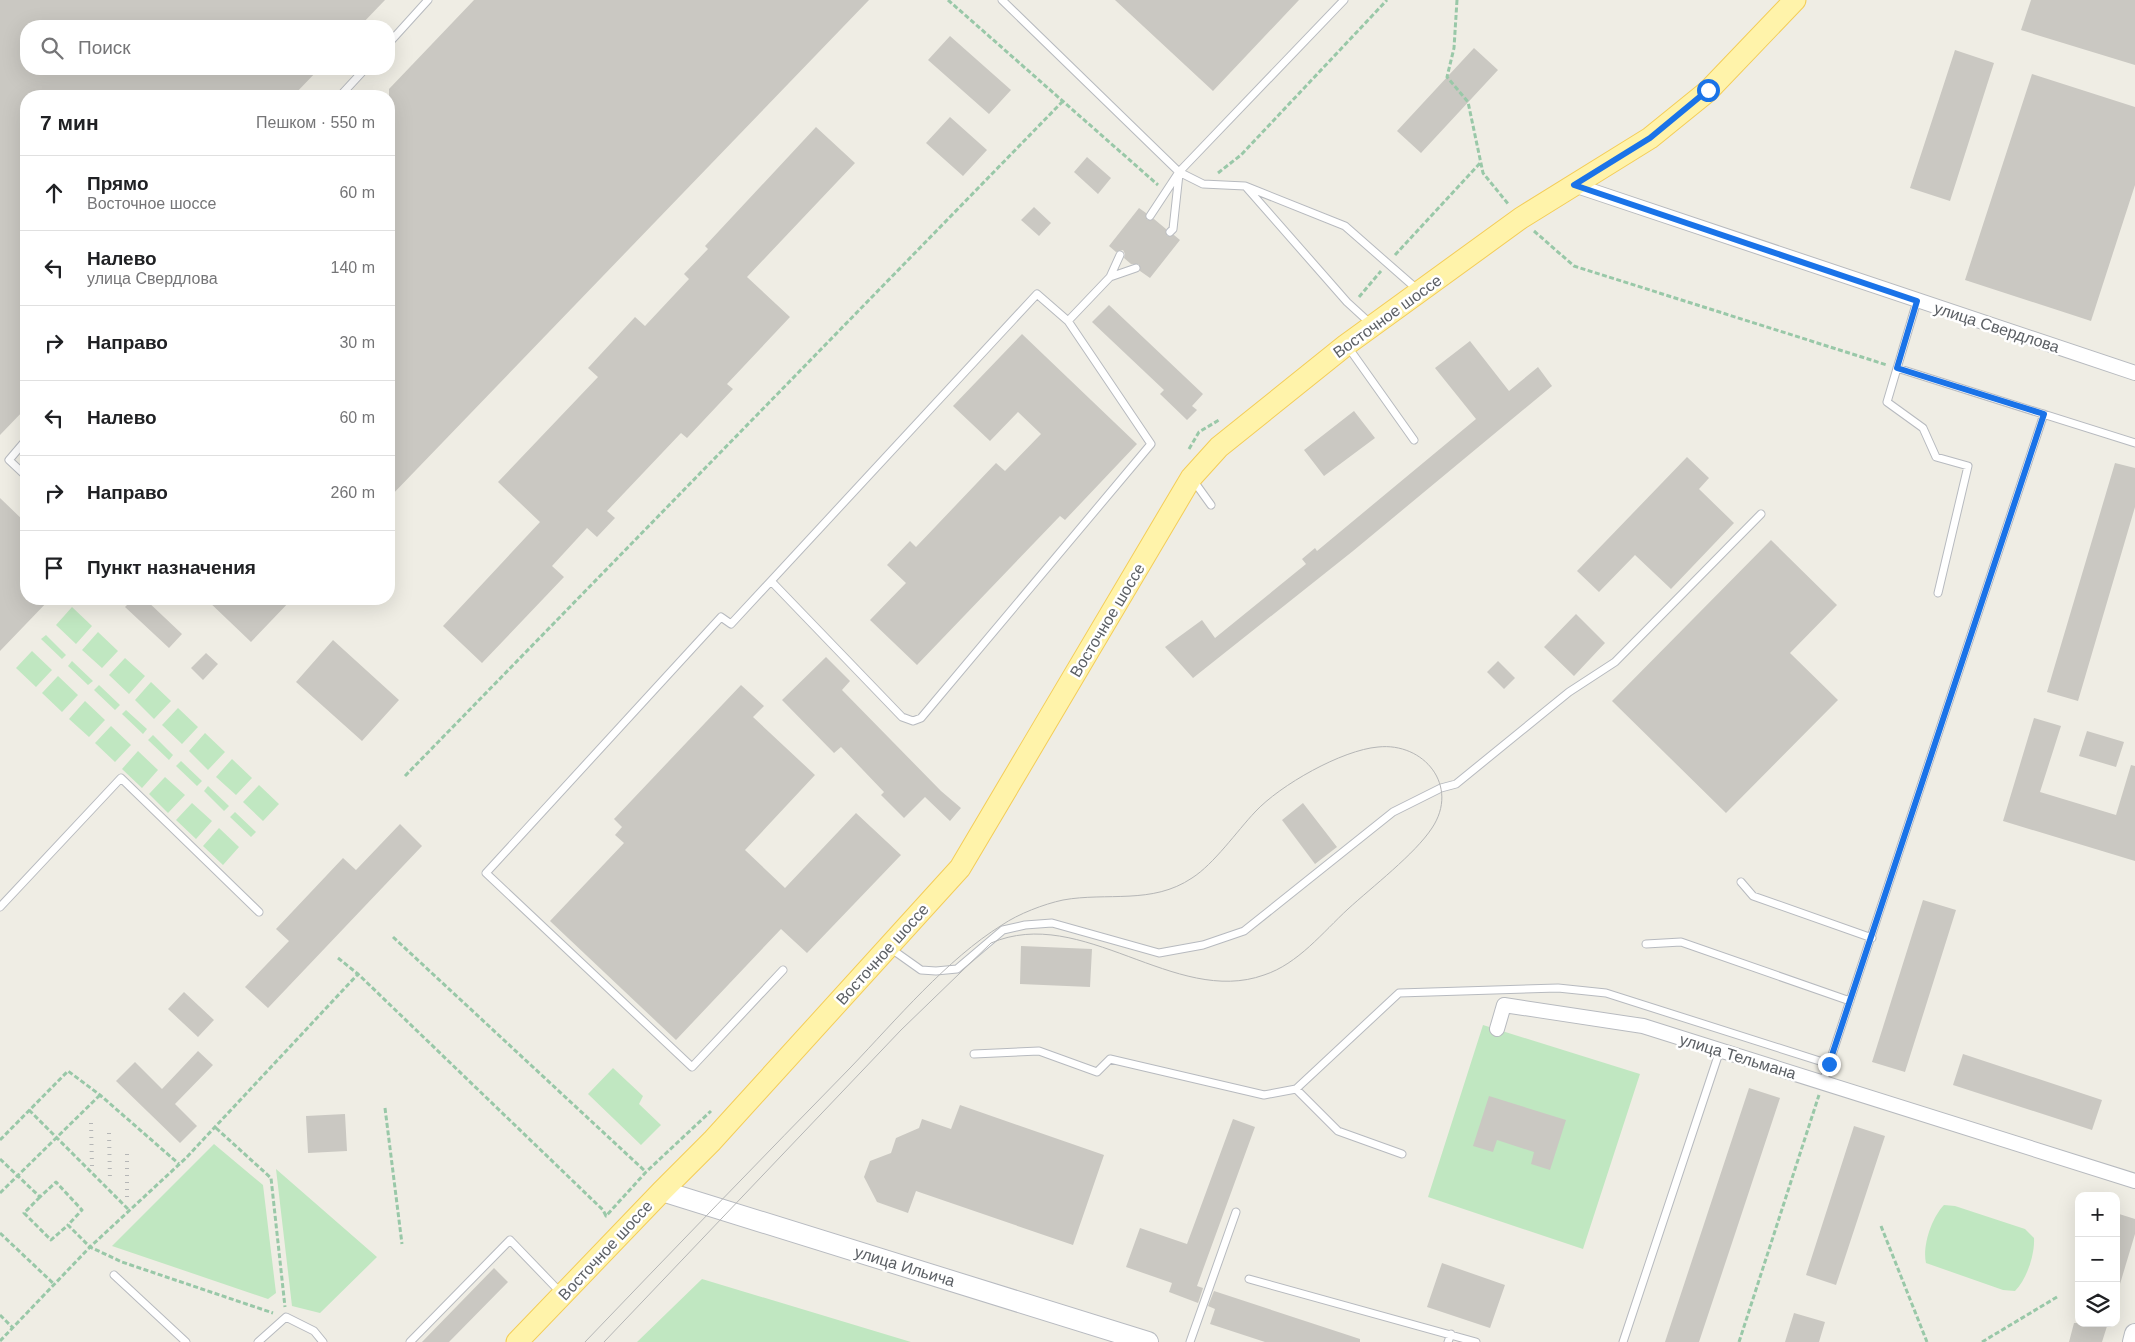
<!DOCTYPE html>
<html lang="ru">
<head>
<meta charset="utf-8">
<style>
  :root { --surface:#fff; --page:#f6f6f6; --text:#202124; --muted:#757577; --line:#e0e0e0 }
  body { margin:0; font-family:Arial,sans-serif; background:var(--page); color:var(--text) }
  .controls { position:absolute; right:15px; bottom:15px; display:grid; overflow:hidden; border-radius:10px; box-shadow:0 5px 20px #0002 }
  .controls button { width:45px; height:45px; display:grid; place-items:center; padding:0; border:0; border-bottom:1px solid var(--line); background:var(--surface); color:var(--text); font:25px sans-serif }
  .stop { position:absolute; width:15px; height:15px; margin:-11px; border:4px solid #1a73e8; border-radius:50%; background:#fff }
  .stop.end { background:#1a73e8; border-color:#fff; box-shadow:0 1px 5px #0008 }
  .list { margin:0; padding:0; list-style:none }
  h2 { display:flex; justify-content:space-between; align-items:center; height:65px; margin:0; padding:0 20px; font-size:21px }
  h2 small { font-size:16px; font-weight:400; color:var(--muted) }
  .list li { display:grid; grid-template-columns:32px 1fr auto; gap:15px; align-items:center; box-sizing:border-box; height:75px; padding:0 20px; border-top:1px solid var(--line) }
  .list b { display:block; font-size:19px; white-space:nowrap }
  .list p { margin:0; font-size:16px; white-space:nowrap; color:var(--muted) }
  .list em { font-size:16px; font-style:normal; color:var(--muted) }
  .icon { flex:none; width:28px; height:28px; fill:none; stroke:currentColor; stroke-width:2; stroke-linecap:round; stroke-linejoin:round }
  .map { position:relative; flex:none; width:2135px; height:1342px; overflow:hidden }
  .search { position:absolute; background:var(--surface); box-shadow:0 5px 20px #0002; left:20px; top:20px; width:375px; height:55px; display:flex; align-items:center; gap:12px; box-sizing:border-box; padding:0 18px; border-radius:20px; color:var(--muted); font-size:19px }
  .panel { position:absolute; background:var(--surface); box-shadow:0 5px 20px #0002; left:20px; top:90px; width:375px; height:515px; border-radius:20px }
  .map>svg:first-child { display:block }
</style>
</head>
<body>
<div class="map">
<svg width="2135" height="1342" viewBox="0 0 2135 1342">
  <rect width="100%" height="100%" fill="#efede4"/>
  <path fill="#c0e7c1" d="M72,607L92,626L76,644L56,625Z
    M98,632L118,651L102,668L82,650Z
    M46,635L66,655L62,659L41,639Z
    M32,651L52,670L36,687L16,668Z
    M125,658L145,676L129,694L109,675Z
    M72,661L93,681L88,685L68,666Z
    M58,676L78,695L62,712L42,693Z
    M151,682L171,701L154,719L135,700Z
    M99,685L120,705L115,710L94,690Z
    M85,701L105,720L89,737L69,719Z
    M178,708L198,727L182,744L162,725Z
    M126,710L147,729L143,734L122,714Z
    M111,726L131,745L115,762L95,743Z
    M205,733L225,752L208,770L189,751Z
    M153,735L173,755L169,760L148,740Z
    M138,751L158,770L142,788L122,769Z
    M232,759L252,778L236,795L216,777Z
    M181,761L202,781L197,786L176,766Z
    M165,777L185,795L168,813L149,794Z
    M259,785L279,804L263,821L243,802Z
    M208,786L229,806L224,811L204,791Z
    M192,803L212,821L196,839L176,820Z
    M235,812L256,832L251,837L230,817Z
    M219,828L239,847L223,865L203,846Z
    M1483,1025L1640,1074L1583,1249L1428,1197Z
    M613,1068L643,1096L639,1104L661,1125L641,1145L588,1094Z
    M214,1144L263,1185L276,1293L268,1299L112,1246Z
    M276,1169L377,1257L320,1313L292,1306Z
    M1944,1205L1955,1206L2025,1229L2034,1238C2035,1254 2027,1279 2015,1291L2003,1290L1926,1263C1922,1246 1932,1217 1944,1205Z
    M702,1279L911,1342H637Z"/>
  <path fill="#cac8c2" d="M0,0H385L360,26H26V69H319L293,96H26V408L0,435Z
    M474,0H869L389,498V89Z
    M1115,0H1299L1213,91Z
    M2031,0H2135V65L2021,30Z
    M950,36L1011,90L989,114L928,60Z
    M1474,48L1498,70L1421,153L1397,131Z
    M1955,50L1994,63L1950,201L1910,188Z
    M2032,74L2135,107V185L2091,321L1965,280Z
    M950,117L987,150L963,176L926,143Z
    M816,127L855,163L747,277L790,317L727,384L733,389L687,438L681,433L607,511L615,518L597,537L587,528L552,566L564,577L482,663L443,626L540,522L498,482L598,377L588,368L635,317L645,326L689,279L684,274L708,249L705,246Z
    M1087,157L1111,178L1098,194L1074,172Z
    M1034,207L1051,223L1039,236L1021,220Z
    M1139,208L1146,213L1147,220L1154,219L1166,229L1167,236L1174,235L1180,240L1150,278L1140,271L1139,264H1131L1124,258L1125,254L1123,250L1116,252L1109,246Z
    M1109,305L1203,394L1192,406L1197,410L1187,420L1160,394L1164,390L1092,322Z
    M1022,334L1137,444L1065,520L1060,516L917,665L870,620L906,583L887,565L910,541L916,547L996,463L1005,471L1041,434L1018,412L990,441L953,406Z
    M1470,341L1509,391L1538,367L1552,386L1353,551L1193,678L1165,647L1202,620L1215,638L1306,564L1302,559L1315,548L1317,551L1476,419L1435,368Z
    M1354,411L1375,438L1324,476L1304,450Z
    M1687,457L1709,478L1699,489L1734,523L1671,589L1635,555L1599,592L1577,571Z
    M2115,463L2135,468V507L2078,701L2047,692Z
    M0,498L26,523V599H50L0,651Z
    M1771,540L1837,605L1790,653L1838,700L1726,813L1612,701Z
    M133,599H145L182,634L169,648L125,607Z
    M206,599H292L251,642Z
    M1576,614L1605,643L1574,676L1544,647Z
    M333,640L399,700L362,741L296,682Z
    M206,653L218,664L203,680L191,668Z
    M826,657L850,681L842,690L941,791L961,808L950,821L925,797L904,818L881,795L884,792L841,747L834,753L782,700Z
    M1498,661L1515,678L1504,689L1487,672Z
    M741,685L764,706L753,717L815,775L745,850L785,888L856,813L901,855L807,953L781,929L676,1040L550,921L624,843L615,835L622,827L614,819Z
    M2034,718L2061,726L2040,792L2116,815L2131,765L2135,766V861L2003,821Z
    M2087,731L2124,742L2116,767L2079,756Z
    M1303,803L1337,847L1315,864L1282,820Z
    M400,824L422,846L268,1008L245,987L289,941L276,929L343,858L356,870Z
    M1923,900L1956,910L1905,1072L1872,1062Z
    M1021,946L1092,949L1090,987L1020,984Z
    M184,992L214,1020L198,1037L168,1009Z
    M198,1051L213,1065L175,1104L197,1126L180,1143L116,1081L135,1062L162,1089Z
    M1963,1054L2102,1100L2092,1130L1953,1085Z
    M1749,1088L1780,1098L1734,1237L1699,1342H1665Z
    M1489,1096L1566,1120L1550,1170L1531,1164L1534,1152L1497,1140L1493,1152L1473,1146Z
    M960,1105L1104,1155L1073,1245L916,1191L908,1213L877,1202L864,1177L870,1161L891,1153L896,1138L919,1128L922,1119L951,1129Z
    M345,1114L347,1151L308,1153L306,1116Z
    M1233,1119L1255,1127L1197,1286L1203,1288L1198,1303L1169,1292L1172,1283L1126,1267L1140,1228L1187,1244Z
    M1854,1126L1885,1136L1836,1285L1806,1275Z
    M2116,1213L2135,1219V1234L2120,1284H2116Z
    M1442,1263L1505,1285L1490,1328L1427,1307Z
    M494,1268L508,1282L449,1342H422Z
    M1214,1291L1360,1339V1342H1265L1210,1324L1215,1309L1208,1306Z
    M1794,1313L1825,1322L1819,1342H1785Z
    M2074,1323H2108L2102,1342H2069Z"/>
  <g fill="none" stroke-linecap="round" stroke-linejoin="round">
    <g stroke="#b7babf" stroke-width="9">
      <path id="lane" d="M1002,0L1179,172L1203,184L1245,186L1345,226L1418,290
        M389,43L428,0
        M340,96L365,69
        M1247,188L1347,302L1371,324
        M1150,216L1179,172L1344,0
        M1170,232L1173,229L1179,174
        M1110,277L1136,268
        M1917,301L1887,402L1923,428L1936,457L1968,466L1938,593
        M1068,321L1110,277L1120,255
        M1348,347L1414,440
        M1897,368L2135,443
        M26,440L9,460L26,476
        M1193,480L1211,505
        M771,581L902,717L913,721L921,718L1151,444L1068,321L1037,294L731,624L721,617L486,873L692,1067L783,970
        M1741,882L1753,896L1872,938
        M0,907L121,778L259,912
        M1646,944L1681,942L1850,1001
        M890,948L921,970L936,971L957,969L1003,930L1025,925L1052,923L1159,953L1203,945L1244,931L1393,812L1441,788L1456,784L1569,692L1615,662L1761,514
        M974,1054L1039,1051L1097,1072L1110,1059L1264,1095L1296,1089L1399,993L1558,988L1606,993L1829,1064
        M1823,1082L2044,414
        M1296,1089L1338,1131L1402,1154
        M114,1275L186,1342
        M1249,1279L1476,1342
        M258,1342L286,1317L314,1331L323,1342
        M410,1342L510,1240L561,1293
        M1190,1342L1236,1212
        M1448,1342L1451,1334
        M1623,1342L1720,1050"/>
    </g>
    <g stroke="#b7babf" stroke-width="16">
      <path id="street" d="M1574,185L2135,373
        M1497,1029L1504,1005L1643,1026L2135,1181"/>
    </g>
    <g stroke="#b8bbc1" stroke-width="22">
      <path id="secondary" d="M662,1191L1148,1342
        M2133,1342L2135,1334"/>
    </g>
    <g stroke="#f4cd58" stroke-width="23">
      <path id="primary" d="M517,1342L662,1191L712,1141L960,868L1191,478L1219,447L1346,345L1521,218L1650,138L1708,91L1795,0"/>
    </g>
    <path stroke="#99c8a8" stroke-width="3" stroke-dasharray="5 2.5" stroke-linecap="butt" d="M948,0L1158,185
      M1457,0L1454,48L1447,77L1468,102L1483,173L1509,205
      M1218,173L1241,155L1387,0
      M1534,231L1574,266L1887,365
      M1395,255L1481,162
      M1359,297L1381,271
      M1189,449L1199,432L1219,420
      M405,776L1063,101
      M393,937L646,1172
      M338,958L358,974L603,1210L606,1216L646,1172L711,1111
      M385,1108L402,1244
      M29,1110L129,1210
      M216,1128L271,1178L285,1307
      M0,1140L68,1071L100,1095L179,1164
      M0,1159L40,1197L56,1182L82,1210L68,1225L90,1247L122,1262L273,1313
      M0,1193L100,1095
      M40,1197L24,1213L51,1240L68,1225
      M1881,1226L1927,1342
      M0,1233L55,1285
      M0,1315L13,1328
      M0,1341L90,1247L186,1158L358,974
      M1739,1342L1819,1095
      M1982,1342L2057,1297"/>
    <use href="#lane" stroke="#fff" stroke-width="7"/>
    <use href="#street" stroke="#fff" stroke-width="14"/>
    <use href="#secondary" stroke="#fff" stroke-width="20"/>
    <use href="#primary" stroke="#fff3aa" stroke-width="21"/>
    <path stroke="#b5b6b6" stroke-width="1" d="M585,1342C673,1250 762,1158 851,1067C896,1020 947,959 1002,925C1018,914 1044,904 1063,900C1107,892 1152,905 1192,878C1214,864 1237,831 1255,812C1280,785 1342,750 1378,747C1424,742 1460,786 1432,828C1415,854 1372,887 1348,909C1323,932 1298,964 1264,975C1175,1007 1082,904 991,943L901,1030L604,1342"/>
    <path stroke="#b5b6b6" stroke-width="4" stroke-dasharray="1 6" stroke-linecap="butt" d="M91,1123L92,1166
      M109,1133L110,1180
      M127,1197V1151"/>
  </g>
  <g fill="none" stroke-linecap="round" stroke-linejoin="round">
    <path stroke="#1a73e8" stroke-width="6" d="M1708,90L1650,138L1574,185L1917,301L1897,368L2044,414L1829,1064"/>
  </g>
  <g text-anchor="middle" stroke-width="5" stroke-linejoin="round" paint-order="stroke">
    <g font-size="16" fill="#5c6065" stroke="#fff">
      <text transform="translate(1387 316) rotate(-36)" y="6">Восточное шоссе</text>
      <text transform="translate(1997 327) rotate(18)" y="6">улица Свердлова</text>
      <text transform="translate(1107 620) rotate(-59)" y="6">Восточное шоссе</text>
      <text transform="translate(882 954) rotate(-48)" y="6">Восточное шоссе</text>
      <text transform="translate(1738 1056) rotate(17)" y="6">улица Тельмана</text>
      <text transform="translate(605 1250) rotate(-47)" y="6">Восточное шоссе</text>
      <text transform="translate(905 1266) rotate(17)" y="6">улица Ильича</text>
    </g>
  </g>
</svg>
<div class="controls">
<button>+</button>
<button>−</button>
<button><svg class="icon" aria-label="layers" viewBox="0 0 24 24"><path d="M12 4l9 5-9 5-9-5zM3 14l9 5 9-5"/></svg></button>
</div>
<div class="stop" style="left:1708px;top:90px"></div>
<div class="stop end" style="left:1829px;top:1064px"></div>
<div class="search"><svg class="icon" aria-label="search" viewBox="0 0 24 24"><circle cx="10" cy="10" r="6"/><path d="M15 15l6 6"/></svg>Поиск</div>
<section class="panel">
<h2>7 мин<small>Пешком · 550 m</small></h2>
<ul class="list">
<li><svg class="icon" aria-label="ahead" viewBox="0 0 24 24"><path d="M12 20V5M6 11l6-6 6 6"/></svg><div><b>Прямо</b><p>Восточное шоссе</p></div><em>60 m</em></li>
<li><svg class="icon" aria-label="left" viewBox="0 0 24 24"><path d="M17 20v-9H6M10 6l-5 5 5 5"/></svg><div><b>Налево</b><p>улица Свердлова</p></div><em>140 m</em></li>
<li><svg class="icon" aria-label="right" viewBox="0 0 24 24"><path d="M7 20v-9h11M14 6l5 5-5 5"/></svg><div><b>Направо</b></div><em>30 m</em></li>
<li><svg class="icon" aria-label="left" viewBox="0 0 24 24"><path d="M17 20v-9H6M10 6l-5 5 5 5"/></svg><div><b>Налево</b></div><em>60 m</em></li>
<li><svg class="icon" aria-label="right" viewBox="0 0 24 24"><path d="M7 20v-9h11M14 6l5 5-5 5"/></svg><div><b>Направо</b></div><em>260 m</em></li>
<li><svg class="icon" aria-label="arrive" viewBox="0 0 24 24"><path d="M6 21V4h12l-3 4 3 4H6"/></svg><div><b>Пункт назначения</b></div></li>
</ul>
</section>
</div>
</body>
</html>
